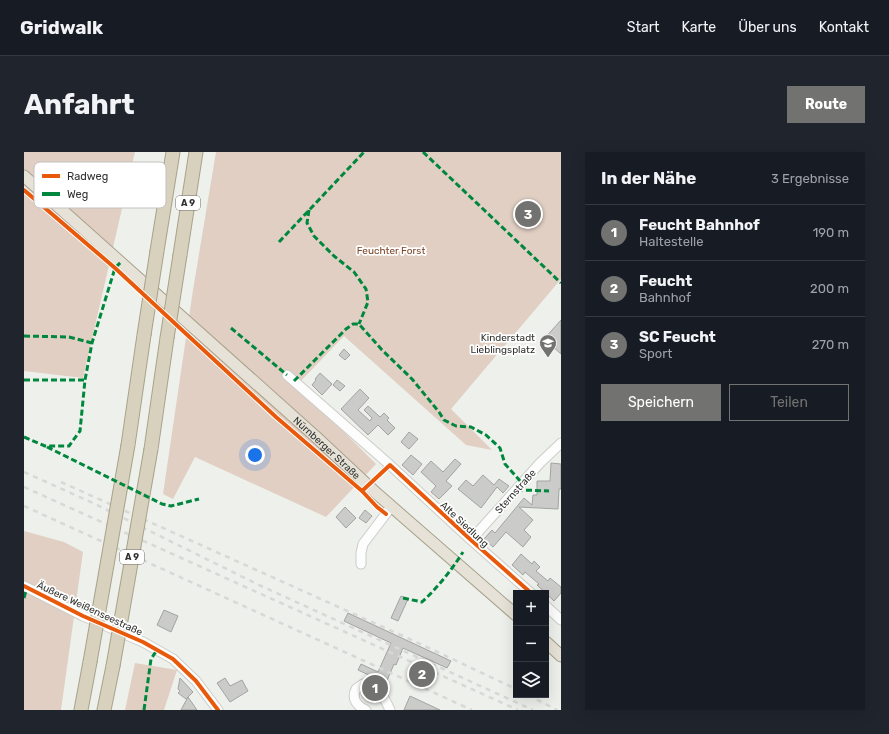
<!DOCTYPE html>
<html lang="de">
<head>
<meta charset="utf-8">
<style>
  :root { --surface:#171b24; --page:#20242c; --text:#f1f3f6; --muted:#9ea1a6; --line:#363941; --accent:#727370 }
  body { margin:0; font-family:Rubik,sans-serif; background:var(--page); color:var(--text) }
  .controls { position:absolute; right:12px; bottom:12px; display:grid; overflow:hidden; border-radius:0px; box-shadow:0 4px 16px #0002 }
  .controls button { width:36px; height:36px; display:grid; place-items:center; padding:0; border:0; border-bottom:1px solid var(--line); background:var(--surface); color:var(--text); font:20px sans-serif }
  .you { position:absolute; left:231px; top:303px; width:14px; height:14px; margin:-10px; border:3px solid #fff; border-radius:50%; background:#1a73e8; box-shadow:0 0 0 6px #1a73e833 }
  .badge { display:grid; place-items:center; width:26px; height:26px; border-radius:50%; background:var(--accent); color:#fff; font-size:13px; font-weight:700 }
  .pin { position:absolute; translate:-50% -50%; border:2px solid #fff; box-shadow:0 1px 4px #0006 }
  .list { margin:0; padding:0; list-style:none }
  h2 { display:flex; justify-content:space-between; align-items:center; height:52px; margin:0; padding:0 16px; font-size:17px }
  h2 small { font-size:13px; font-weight:400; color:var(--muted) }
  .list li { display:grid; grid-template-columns:26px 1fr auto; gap:12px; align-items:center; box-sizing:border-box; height:56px; padding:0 16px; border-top:1px solid var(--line) }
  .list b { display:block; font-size:15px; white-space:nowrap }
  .list p { margin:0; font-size:13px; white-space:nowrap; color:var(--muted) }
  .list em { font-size:13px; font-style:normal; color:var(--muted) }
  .actions { display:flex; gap:8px; padding:12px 16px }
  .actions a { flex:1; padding:9px 0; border:1px solid var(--accent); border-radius:0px; text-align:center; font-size:14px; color:var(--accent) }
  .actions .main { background:var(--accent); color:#fff }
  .icon { flex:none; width:22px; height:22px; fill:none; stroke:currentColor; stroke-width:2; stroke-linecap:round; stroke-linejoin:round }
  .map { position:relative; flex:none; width:537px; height:558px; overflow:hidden; border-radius:0px }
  header { display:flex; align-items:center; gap:24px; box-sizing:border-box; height:56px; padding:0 20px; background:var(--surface); border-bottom:1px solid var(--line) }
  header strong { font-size:19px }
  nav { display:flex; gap:22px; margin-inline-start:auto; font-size:14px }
  .intro { display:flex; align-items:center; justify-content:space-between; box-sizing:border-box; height:96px; padding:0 24px }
  h1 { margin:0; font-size:28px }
  .button { padding:10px 18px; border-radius:0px; background:var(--accent); color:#fff; font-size:14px; font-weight:700 }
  main { display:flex; gap:24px; padding:0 24px }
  aside { flex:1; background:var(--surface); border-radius:0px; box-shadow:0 4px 16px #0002 }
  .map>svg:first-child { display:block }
</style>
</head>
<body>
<header>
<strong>Gridwalk</strong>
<nav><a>Start</a><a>Karte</a><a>Über uns</a><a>Kontakt</a></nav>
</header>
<div class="intro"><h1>Anfahrt</h1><a class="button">Route</a></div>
<main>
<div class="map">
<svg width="537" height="558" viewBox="0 0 537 558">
  <rect width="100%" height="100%" fill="#eef0eb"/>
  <path fill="#e1cfc3" d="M0,0H111L59,226L0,219Z
    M192,0H537V127L427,257L468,298L442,293L320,184L273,233L352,312L302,365L171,305L149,347L139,342L169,138Z
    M0,379L40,390L59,400L37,558H0Z
    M111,511L153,518L140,558H101Z
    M342,536L349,541L355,550V551L344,550L339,546L337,543L338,539Z"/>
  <path fill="#cbccc9" stroke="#a3a4a1" d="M537,168V202L520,187Z
    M320,197L326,203L321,208L315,203Z
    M296,221L308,232L298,243L288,233L292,228L291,227Z
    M313,228L321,234L316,239L309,233Z
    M336,237L345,246L334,258L346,269L348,266L340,258L344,254L356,265L360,261L365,266L363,268L371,276L364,283L354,273L344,283L317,257Z
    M385,280L394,287L385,297L377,290Z
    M387,303L398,312L389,323L378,313Z
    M431,307L437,312L422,329L428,334L415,347L407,340L412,334L397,320L407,309L419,320Z
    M527,311L537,312V337H535L534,357L495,355L509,368L500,378L507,385L499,395L482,380L469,395L460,387L468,378L471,381L500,346L508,353L509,343H513V329H526Z
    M459,323L470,333L475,327L485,334L479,341L473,335L457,356L434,337L442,328L449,334Z
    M321,355L332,366L322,376L312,365Z
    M341,358L348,364L342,371L335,366Z
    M497,402L508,412L510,409L516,415L512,419L524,429L526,426L537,435V441L530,449L513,433L515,432L501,420L499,423L488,413Z
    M377,444L384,447L374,469L367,466Z
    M140,458L154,464L147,480L133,473Z
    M324,461L427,509L423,516L379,496L372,513L370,512L362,531L334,518L337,512L354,520L367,491L320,469Z
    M156,526L169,540L162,547L154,541L156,539L154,537Z
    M201,526L206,534L218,528L224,539L206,550L193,531Z
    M386,544L416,558H380Z
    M164,545L173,558H157Z"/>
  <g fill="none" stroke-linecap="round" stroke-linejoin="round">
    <g stroke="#cccdc9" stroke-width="11">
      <path id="minor" d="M263,223L366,313L447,388L507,441
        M447,388L516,311L537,291
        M337,412V401L339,392L367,355
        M0,434L59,464L119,490L149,507L172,529L194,558
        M522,454L537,468
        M342,558C333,554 327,547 332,537L339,532C355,533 360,545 366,558"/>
    </g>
    <g stroke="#a8a28c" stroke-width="13">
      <g id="major">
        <path id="s1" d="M0,24L291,284L352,341L492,463"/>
        <path d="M522,490L537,504"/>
      </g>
    </g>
    <g stroke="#a8a28c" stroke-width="15">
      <path id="highway" d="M133,99L149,0
        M156,103L172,0
        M104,293L120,183
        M127,297L143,186
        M57,558L66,510
        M80,558L89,514"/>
    </g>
    <use href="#minor" stroke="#fcfdfc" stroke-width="9"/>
    <use href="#major" stroke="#e6e2d7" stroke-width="11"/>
    <use href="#highway" stroke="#d7d1bd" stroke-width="13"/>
    <path stroke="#d8d8d7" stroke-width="2.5" stroke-dasharray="5 5" stroke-linecap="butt" d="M0,320L69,351L235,433L509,558
      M37,330L390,489L492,537
      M0,335L494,558
      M0,354L448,558
      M504,543L533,558"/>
    <g stroke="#a8a28c" stroke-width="15" stroke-linecap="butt">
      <path id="highway-bridge" d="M120,183L133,99
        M143,186L156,103
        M66,510L104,293
        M89,514L127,297"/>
    </g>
    <use href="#highway-bridge" stroke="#d7d1bd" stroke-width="13"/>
    <path stroke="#00873e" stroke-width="3" stroke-dasharray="6 3" stroke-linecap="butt" d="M399,0L537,131
      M285,58L283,71L290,84L310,104L330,120L342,137L344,150L335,172
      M255,90L340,0
      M207,176L263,223
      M0,184L45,185L68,191
      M0,228H61
      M270,229L322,177L329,172H335L358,198L388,227L415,260L420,268L432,274L447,275L462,283L476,296L481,312L498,331
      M0,285L21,294H45L56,279L61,228L68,191L91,116L97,110
      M23,295L138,352L147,354L175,347
      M494,335L498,338L525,339
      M0,446L3,435
      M379,446L398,450C414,435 427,419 439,400
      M120,558L127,507L133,498"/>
    <g stroke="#fff" stroke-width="6">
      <path id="cycleway" d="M0,38L91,116L252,265L338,339L353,355L362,362
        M338,339L366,313L447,388L507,441
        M0,434L59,464L119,490L149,507L172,529L194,558"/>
    </g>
    <use href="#cycleway" stroke="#e8590c" stroke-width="4"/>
  </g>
  <defs>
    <g id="school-pin" transform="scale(0.9)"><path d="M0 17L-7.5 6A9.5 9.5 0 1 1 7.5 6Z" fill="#727370" stroke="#fff"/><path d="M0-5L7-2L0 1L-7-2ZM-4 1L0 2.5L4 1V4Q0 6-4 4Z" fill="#fff"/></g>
  </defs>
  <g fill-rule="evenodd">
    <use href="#school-pin" x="524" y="191"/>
  </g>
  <g text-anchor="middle" stroke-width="3.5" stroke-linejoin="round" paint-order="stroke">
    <g fill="#fff" stroke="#6e6e6d" stroke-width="1">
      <rect x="152" y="44" width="24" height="14" rx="3"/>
      <rect x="96" y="398" width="24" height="14" rx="3"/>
    </g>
    <g font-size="9" font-weight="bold" fill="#30302e">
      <text x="164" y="54">A 9</text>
      <text x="108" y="408">A 9</text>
    </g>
    <g font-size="10" fill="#7c4627" stroke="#fff">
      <text x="367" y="102">Feuchter Forst</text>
    </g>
    <g font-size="10" fill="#30302e" stroke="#fff" text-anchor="end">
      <text x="511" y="189">Kinderstadt<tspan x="511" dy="12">Lieblingsplatz</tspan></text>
    </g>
    <g font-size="10" fill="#30302e" stroke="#fff">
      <text dy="4" stroke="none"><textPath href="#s1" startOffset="407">Nürnberger Straße</textPath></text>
      <text transform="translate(491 339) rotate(-48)" y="4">Sternstraße</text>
      <text transform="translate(441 372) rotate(43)" y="4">Alte Siedlung</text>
      <text transform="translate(66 456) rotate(25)" y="4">Äußere Weißenseestraße</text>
    </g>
  </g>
  <rect x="10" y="10" width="132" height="46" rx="6" fill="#fff" stroke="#c1c1c0" stroke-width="1"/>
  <rect x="18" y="22" width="18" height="4" fill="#e8590c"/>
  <rect x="18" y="40" width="18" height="4" fill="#00873e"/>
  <g font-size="11" fill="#30302e">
    <text x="43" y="28">Radweg</text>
    <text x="43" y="46">Weg</text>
  </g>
</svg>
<div class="controls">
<button>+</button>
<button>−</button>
<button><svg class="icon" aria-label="layers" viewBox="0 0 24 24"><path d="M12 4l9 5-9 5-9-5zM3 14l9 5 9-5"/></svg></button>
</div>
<div class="you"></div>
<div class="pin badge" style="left:351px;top:536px">1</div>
<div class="pin badge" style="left:398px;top:522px">2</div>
<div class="pin badge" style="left:504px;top:62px">3</div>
</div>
<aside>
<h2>In der Nähe<small>3 Ergebnisse</small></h2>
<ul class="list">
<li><span class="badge">1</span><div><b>Feucht Bahnhof</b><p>Haltestelle</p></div><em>190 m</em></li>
<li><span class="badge">2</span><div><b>Feucht</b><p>Bahnhof</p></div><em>200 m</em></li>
<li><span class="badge">3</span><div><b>SC Feucht</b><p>Sport</p></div><em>270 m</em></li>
</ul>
<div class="actions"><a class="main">Speichern</a><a>Teilen</a></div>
</aside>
</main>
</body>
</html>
